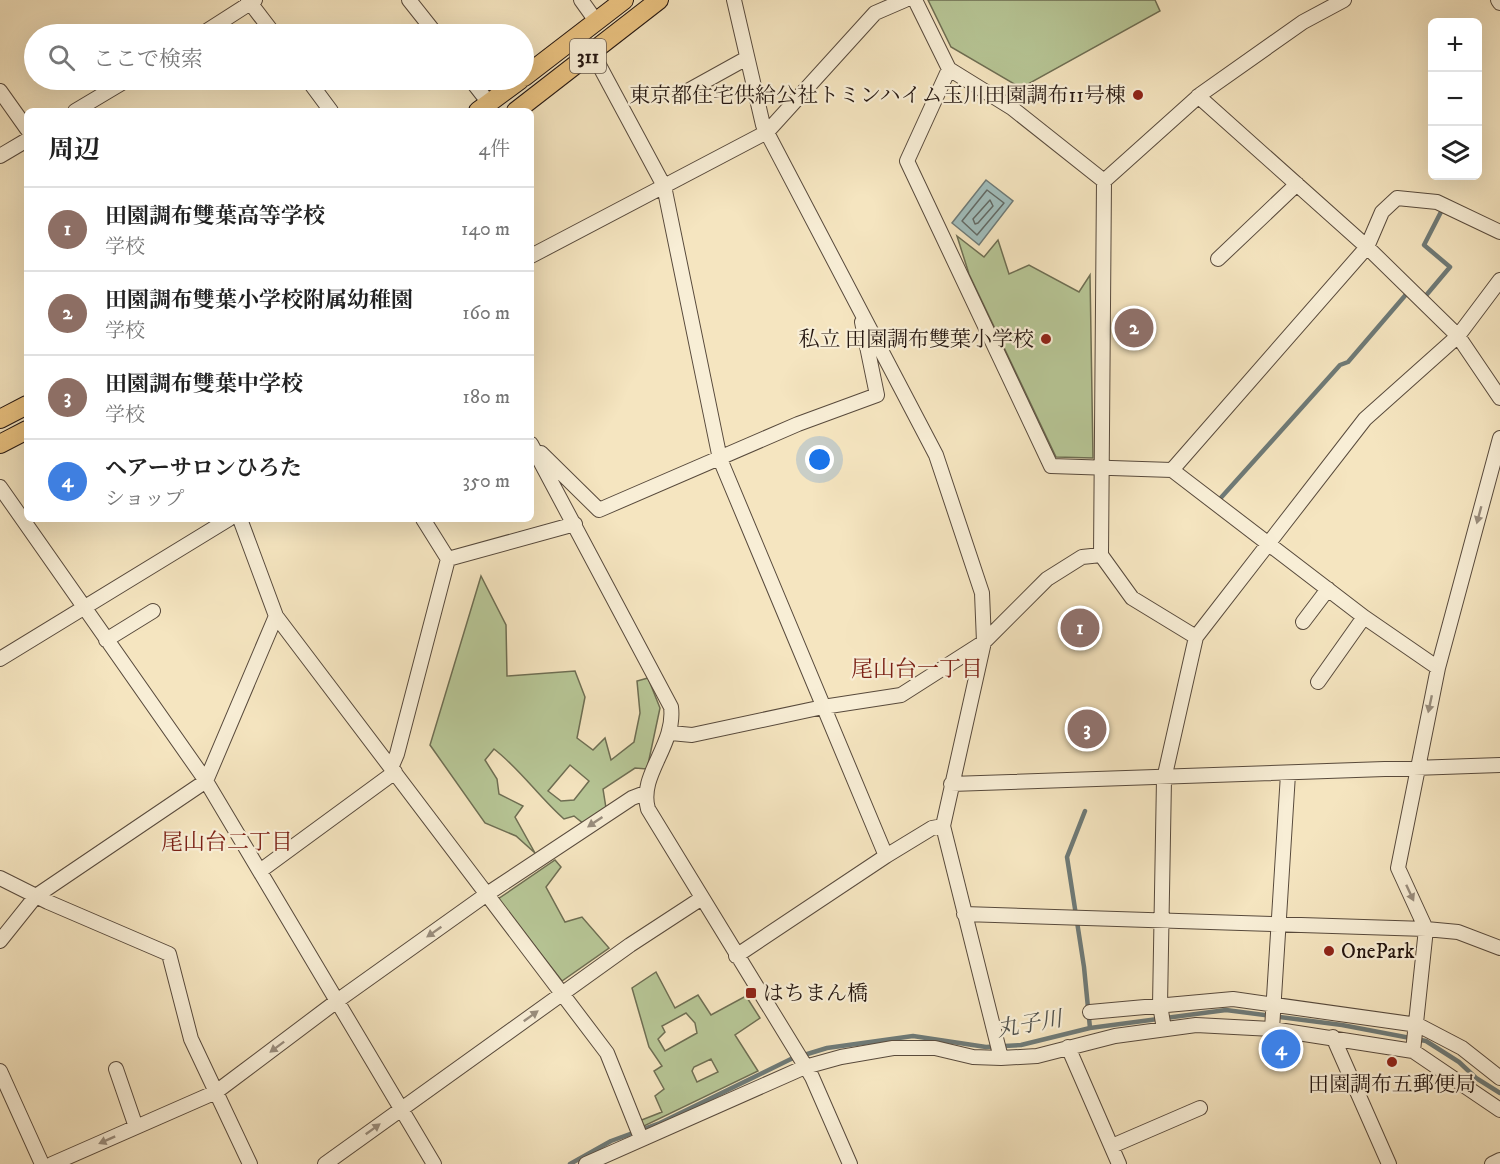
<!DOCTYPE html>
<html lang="ja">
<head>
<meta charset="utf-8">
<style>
  :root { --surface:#fff; --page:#f2f2f2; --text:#222; --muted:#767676; --line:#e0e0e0; --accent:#8f2418 }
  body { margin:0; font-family:"IM FELL DW Pica","Noto Serif JP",serif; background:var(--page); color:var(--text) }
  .controls { position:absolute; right:18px; top:18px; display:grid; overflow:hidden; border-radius:9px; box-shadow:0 6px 24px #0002 }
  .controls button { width:54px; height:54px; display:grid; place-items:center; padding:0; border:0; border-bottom:2px solid var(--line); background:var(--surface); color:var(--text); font:30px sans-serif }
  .you { position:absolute; left:820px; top:460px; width:21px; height:21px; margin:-15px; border:4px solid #fff; border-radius:50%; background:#1a73e8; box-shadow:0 0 0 9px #1a73e833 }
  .badge { display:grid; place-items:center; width:39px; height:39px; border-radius:50%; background:var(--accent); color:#fff; font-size:20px; font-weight:700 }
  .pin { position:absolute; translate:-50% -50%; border:3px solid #fff; box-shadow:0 2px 6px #0006 }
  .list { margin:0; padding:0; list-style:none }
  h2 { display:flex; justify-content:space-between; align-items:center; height:78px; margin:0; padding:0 24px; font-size:26px }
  h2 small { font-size:20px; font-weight:400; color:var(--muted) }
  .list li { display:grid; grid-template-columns:39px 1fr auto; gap:18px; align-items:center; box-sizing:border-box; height:84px; padding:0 24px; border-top:2px solid var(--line) }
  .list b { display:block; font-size:22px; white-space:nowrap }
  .list p { margin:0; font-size:20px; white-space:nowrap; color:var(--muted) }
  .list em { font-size:20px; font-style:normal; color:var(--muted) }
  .icon { flex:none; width:33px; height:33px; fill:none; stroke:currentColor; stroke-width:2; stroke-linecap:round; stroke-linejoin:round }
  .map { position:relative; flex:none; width:1500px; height:1164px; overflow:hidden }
  .search { position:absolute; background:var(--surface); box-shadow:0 6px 24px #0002; left:24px; top:24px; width:510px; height:66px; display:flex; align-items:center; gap:15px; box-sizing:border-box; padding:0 21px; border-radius:33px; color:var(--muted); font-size:22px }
  .panel { position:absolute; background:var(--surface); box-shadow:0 6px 24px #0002; left:24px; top:108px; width:510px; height:414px; border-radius:9px }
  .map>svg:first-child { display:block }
</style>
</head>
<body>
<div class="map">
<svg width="1500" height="1164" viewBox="0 0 1500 1164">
  <rect width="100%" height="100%" fill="#f5e5c0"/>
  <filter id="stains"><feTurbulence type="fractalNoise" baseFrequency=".00333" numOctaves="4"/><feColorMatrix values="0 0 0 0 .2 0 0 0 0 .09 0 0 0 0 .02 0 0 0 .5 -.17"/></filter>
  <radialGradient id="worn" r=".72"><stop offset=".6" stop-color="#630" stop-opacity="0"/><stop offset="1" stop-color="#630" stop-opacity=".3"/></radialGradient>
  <path fill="#b7c696" stroke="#6e6e53" stroke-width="1.5" fill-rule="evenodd" d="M928,0H1155L1160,11L1021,88L951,47Z
    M957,236L984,257L998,240L1009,274L1029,265L1079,292L1090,275L1093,458L1056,457L969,274Z
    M481,576L506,625L507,676L575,671L585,697L577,738L593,750L605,738L611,760L634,742L640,713L637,681L648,678L660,708L647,769L635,768L603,789L606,808L584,824L574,816L564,819C539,797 520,769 494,749L485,760L497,779L499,794L523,806L515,817L535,853L516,836L485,823L430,745ZM570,765L589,781L574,800L561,801L548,791Z
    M555,860L561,867L546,887L565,922L582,917L609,948L562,981L498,899Z
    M656,972L675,1008L698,995L711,1015L746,996L760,1018L735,1035L758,1071L640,1128L639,1121L662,1112L655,1096L664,1089L654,1071L662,1066L649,1047L632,988ZM686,1013L695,1023L697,1033L665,1051L658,1039L665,1032L662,1026ZM711,1059L718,1072L697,1082L692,1071L694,1067Z"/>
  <path fill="#a0bdbc" stroke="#6e7a77" stroke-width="1.5" d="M986,180L1013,201L979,245L952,223Z"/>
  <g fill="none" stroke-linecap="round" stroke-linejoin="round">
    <path stroke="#626a66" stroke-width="1.5" d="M987,190L1004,203L977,235L962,221Z
      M990,200L993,206L978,223L975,224L973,219Z"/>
    <path stroke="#6e7a77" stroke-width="4.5" d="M1423,299L1450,267L1424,245L1443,208
      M1218,501L1340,365L1348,362L1409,291
      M1085,811L1067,857L1084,967L1090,1028
      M570,1164L611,1141L660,1123L791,1059L827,1048L913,1036L986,1047L1021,1045L1090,1028L1226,1010L1342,1025L1426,1041L1459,1062L1476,1078L1500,1093"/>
    <g stroke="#584a3c" stroke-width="16">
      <path id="minor" d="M248,0L274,34
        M409,0L436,34
        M581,0L596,21
        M734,0L763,125L936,455L982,593L984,642L943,826L1001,1058
        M915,0L949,69L1012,108L1104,181L1101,555L1132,598L1196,637
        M1498,0L1500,3
        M202,34L255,0
        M592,52L664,186L720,459L886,856
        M949,69L907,161L1051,466L1172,470L1364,617L1438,668
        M308,80L331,111
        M471,80L489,103
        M0,91L27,129
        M682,94L747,58
        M1198,96L1367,247L1458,336L1500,398
        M75,111L127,80
        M0,156L27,140
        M1104,181L1201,94L1303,22L1344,0
        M531,256L767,132L875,13L905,0
        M1218,259L1297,184
        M531,444L671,707C676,745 638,775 648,809L812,1077L850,1164
        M541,453L599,510L798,424L877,395L862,322
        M1172,470L1367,247L1382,212L1397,198L1437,202L1500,232
        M0,487L206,781L434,1164
        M240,519L276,616L607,1053L641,1138
        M423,519L448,559
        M1303,622L1328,589
        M106,640L153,611
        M0,659L229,519
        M1318,682L1364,617
        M671,733L692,735L823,707L901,695L984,642L1047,579L1082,557L1101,555
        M391,768L397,754L448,559L575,524
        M951,784L1500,765
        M260,871L395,772
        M0,878L48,902L169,954L191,1039L250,1164
        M964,914L1426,929L1458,932L1500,948
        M0,941L36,896L206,781L276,616
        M736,956L886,856L932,828L943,826
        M1090,1012L1233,999L1418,1025L1462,1048L1500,1078
        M1164,1029L1160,1005L1164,779L1196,637L1365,419L1458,336L1500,280
        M1272,1029L1288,774
        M1333,1037L1389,1164
        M1068,1047L1119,1164
        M1413,1051L1426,929L1398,868L1438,668L1500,438
        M116,1069L136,1127
        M0,1071L42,1164
        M1112,1146L1200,1108
        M52,1164L216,1092L337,1001L487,894L632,798L645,793
        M325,1164L630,945L702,898
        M586,1164L805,1067L841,1057L893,1048H935L973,1057L1001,1058L1037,1056L1115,1036L1196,1025L1272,1029L1413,1051L1500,1110
        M1492,1164L1500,1160"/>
    </g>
    <g stroke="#241610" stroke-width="20">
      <path id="major" d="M524,77L624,0
        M478,111L520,80
        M516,111L659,0
        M0,419L27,405
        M0,444L27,430"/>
    </g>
    <use href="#minor" stroke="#f8eed6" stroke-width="14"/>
    <use href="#major" stroke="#eac280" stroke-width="18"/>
  </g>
  <defs><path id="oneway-solid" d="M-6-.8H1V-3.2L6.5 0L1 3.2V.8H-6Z" transform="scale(1.5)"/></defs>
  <g fill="#998d7d">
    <use href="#oneway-solid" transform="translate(1479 515) rotate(105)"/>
    <use href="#oneway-solid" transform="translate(1430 704) rotate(102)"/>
    <use href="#oneway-solid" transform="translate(595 822) rotate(146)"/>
    <use href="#oneway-solid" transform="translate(1410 893) rotate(65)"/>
    <use href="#oneway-solid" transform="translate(434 932) rotate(145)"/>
    <use href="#oneway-solid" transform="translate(531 1016) rotate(-36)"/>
    <use href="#oneway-solid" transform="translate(277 1047) rotate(143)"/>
    <use href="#oneway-solid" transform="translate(373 1129) rotate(-36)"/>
    <use href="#oneway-solid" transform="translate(107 1140) rotate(156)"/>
  </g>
  <g fill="#8f2418" stroke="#f8eed6" stroke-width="2">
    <circle cx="1138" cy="95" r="6"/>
    <circle cx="1046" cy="339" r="6"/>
    <circle cx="1329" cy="951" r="6"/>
    <rect x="745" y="987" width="12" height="12" rx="3"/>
    <circle cx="1392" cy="1062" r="6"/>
  </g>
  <g text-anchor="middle" stroke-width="4.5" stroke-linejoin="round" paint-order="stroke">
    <rect fill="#f8eed6" stroke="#64574b" stroke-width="1.5" x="570" y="39" width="36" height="34" rx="4.5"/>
    <g font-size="20" font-weight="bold" fill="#241610">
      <text x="588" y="63">311</text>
    </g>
    <g font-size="21" fill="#241610" stroke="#f8eed6" text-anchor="end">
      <text x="1126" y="102">東京都住宅供給公社トミンハイム玉川田園調布11号棟</text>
      <text x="1034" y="346">私立 田園調布雙葉小学校</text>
      <text x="1341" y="958" text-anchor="start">OnePark</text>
      <text x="763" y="1000" text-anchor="start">はちまん橋</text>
      <text x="1392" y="1091" text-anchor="middle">田園調布五郵便局</text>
    </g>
    <g font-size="22" fill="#7a1f14" stroke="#f8eed6">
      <text x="917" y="676">尾山台一丁目</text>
      <text x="227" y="849">尾山台二丁目</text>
    </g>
    <g font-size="22" font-style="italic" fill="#4f504c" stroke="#f8eed6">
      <text transform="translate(1029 1023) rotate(-10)" y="8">丸子川</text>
    </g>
  </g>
  <rect width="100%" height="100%" filter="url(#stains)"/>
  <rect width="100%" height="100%" fill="url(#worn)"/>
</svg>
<div class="controls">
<button>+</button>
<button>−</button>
<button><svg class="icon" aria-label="layers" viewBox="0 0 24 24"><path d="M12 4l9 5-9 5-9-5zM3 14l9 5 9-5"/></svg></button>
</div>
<div class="you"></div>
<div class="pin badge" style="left:1080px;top:628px;background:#8d6e63">1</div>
<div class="pin badge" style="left:1134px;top:328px;background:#8d6e63">2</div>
<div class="pin badge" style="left:1087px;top:729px;background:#8d6e63">3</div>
<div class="pin badge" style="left:1281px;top:1049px;background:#3f7fe0">4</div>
<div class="search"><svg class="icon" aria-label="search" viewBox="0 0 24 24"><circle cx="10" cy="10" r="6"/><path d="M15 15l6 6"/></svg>ここで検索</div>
<section class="panel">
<h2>周辺<small>4件</small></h2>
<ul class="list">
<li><span class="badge" style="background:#8d6e63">1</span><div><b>田園調布雙葉高等学校</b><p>学校</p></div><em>140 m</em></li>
<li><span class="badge" style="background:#8d6e63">2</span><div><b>田園調布雙葉小学校附属幼稚園</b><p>学校</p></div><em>160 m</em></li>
<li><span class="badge" style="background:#8d6e63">3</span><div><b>田園調布雙葉中学校</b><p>学校</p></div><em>180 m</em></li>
<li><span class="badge" style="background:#3f7fe0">4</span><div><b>ヘアーサロンひろた</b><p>ショップ</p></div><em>350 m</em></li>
</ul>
</section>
</div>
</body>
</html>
